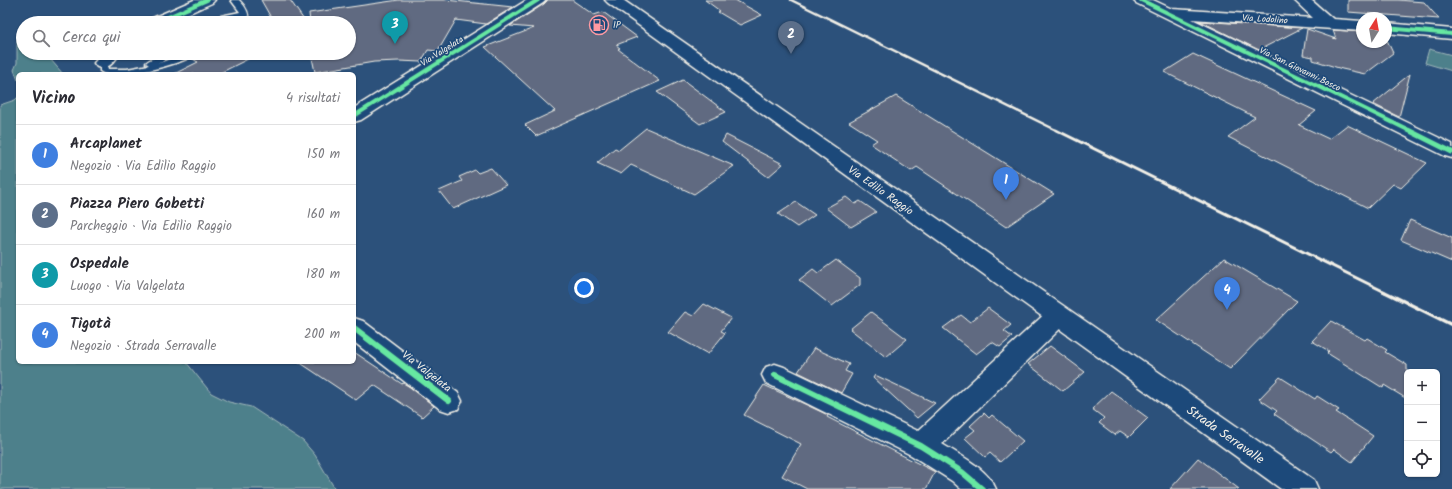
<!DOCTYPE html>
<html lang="it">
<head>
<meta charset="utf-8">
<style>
  :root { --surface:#fff; --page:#f7f7f7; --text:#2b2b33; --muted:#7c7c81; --line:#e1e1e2; --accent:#b45309 }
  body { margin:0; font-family:Kalam,sans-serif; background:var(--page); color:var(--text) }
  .controls { position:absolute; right:12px; bottom:12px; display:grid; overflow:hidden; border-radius:6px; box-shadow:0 1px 3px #0004 }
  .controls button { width:36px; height:36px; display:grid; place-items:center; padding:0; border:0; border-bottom:1px solid var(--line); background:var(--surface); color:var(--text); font:20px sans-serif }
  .compass { position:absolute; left:1356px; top:12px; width:36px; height:36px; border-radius:50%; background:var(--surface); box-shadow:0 1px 3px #0004; rotate:11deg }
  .you { position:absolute; left:584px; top:288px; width:14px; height:14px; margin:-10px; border:3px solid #fff; border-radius:50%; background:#1a73e8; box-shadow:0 0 0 6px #1a73e833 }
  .badge { display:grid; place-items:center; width:26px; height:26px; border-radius:50%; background:var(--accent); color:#fff; font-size:13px; font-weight:700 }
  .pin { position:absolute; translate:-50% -33px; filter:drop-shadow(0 1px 2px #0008) }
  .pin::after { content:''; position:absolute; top:21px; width:14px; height:12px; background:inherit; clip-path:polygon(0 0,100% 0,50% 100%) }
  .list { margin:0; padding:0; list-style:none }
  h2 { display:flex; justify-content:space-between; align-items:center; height:52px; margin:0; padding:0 16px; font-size:17px }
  h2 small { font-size:13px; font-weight:400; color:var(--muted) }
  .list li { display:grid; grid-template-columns:26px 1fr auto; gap:12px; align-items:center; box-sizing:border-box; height:60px; padding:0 16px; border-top:1px solid var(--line) }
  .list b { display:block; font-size:15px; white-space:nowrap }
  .list p { margin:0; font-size:13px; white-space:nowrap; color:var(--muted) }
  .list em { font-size:13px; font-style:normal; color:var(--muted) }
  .icon { flex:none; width:22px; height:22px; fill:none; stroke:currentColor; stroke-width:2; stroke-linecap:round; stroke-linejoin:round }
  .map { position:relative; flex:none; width:1452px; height:489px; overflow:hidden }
  .search { position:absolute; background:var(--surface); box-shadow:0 1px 3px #0004; left:16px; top:16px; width:340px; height:44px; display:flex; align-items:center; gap:10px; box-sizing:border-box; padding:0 14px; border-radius:22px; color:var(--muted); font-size:15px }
  .panel { position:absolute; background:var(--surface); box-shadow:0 1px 3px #0004; left:16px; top:72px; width:340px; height:292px; border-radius:6px }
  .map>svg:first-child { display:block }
</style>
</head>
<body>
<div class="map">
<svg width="1452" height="489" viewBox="0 0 1452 489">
  <rect width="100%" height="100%" fill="#2c517b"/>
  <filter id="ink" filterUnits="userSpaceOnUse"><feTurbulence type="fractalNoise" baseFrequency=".025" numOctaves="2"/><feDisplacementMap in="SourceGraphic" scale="8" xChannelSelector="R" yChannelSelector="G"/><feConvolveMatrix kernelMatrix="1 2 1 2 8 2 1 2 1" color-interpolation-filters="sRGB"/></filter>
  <g filter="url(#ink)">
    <path fill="#4e808b" stroke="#a1b8ba" d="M23,37V53H45L63,74H18V80L14,70L17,63V42Z
      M1429,49L1452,55V71L1425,63Z
      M18,97V362H186L211,393L229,402L251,407L303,441L315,455L335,489H0V105L15,100Z"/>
    <path fill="#606b81" stroke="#f4f1e8" d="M261,0H290L306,23H274Z
      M399,0H446L513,7L486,24L456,20L438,51L428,50L421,62L399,61L374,62L315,72L311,53H349V23H310L309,13Z
      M548,0H572L594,15L603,12L637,37L616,45L620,48L618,49L660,81L536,136L525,125L555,111L485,47L534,28L510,26L544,4Z
      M705,0H735L762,15L740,25L718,12L720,11Z
      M1348,0H1398L1424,2L1439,19L1348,12Z
      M1200,21L1302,28L1259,50Z
      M1307,29L1336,39L1333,30L1362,32V42H1386V38L1393,53L1365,74L1342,69L1313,60V57L1303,55Z
      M198,53H260L218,74H174L198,62L191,58Z
      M1193,54L1316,111L1299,125L1329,139L1347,125L1427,163L1401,188L1393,184L1368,208L1228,137L1255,117L1164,72Z
      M1410,74L1399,117L1373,104Z
      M683,80L726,112L700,124L657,92Z
      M896,96L1004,163L1054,194L1006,227L917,167L911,171L871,144L877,140L849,122Z
      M646,128L734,166L694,194L631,165L621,174L597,163L615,148L619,150Z
      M726,135L783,164L768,177L722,142Z
      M491,168L506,185L453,209L439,191L462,181L459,177L475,170L478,173Z
      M846,197L855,204L860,201L876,212L851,227L826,208Z
      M796,202L815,215L797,227L778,214Z
      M1410,220L1452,238V262L1401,240Z
      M1224,258L1297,301L1230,369L1156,320Z
      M836,260L860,278V285L832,306L799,280L813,269L818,273Z
      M704,304L731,318L721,331L725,333L708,354L668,332L685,312L693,316Z
      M988,308L1011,325L1004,331L1012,337L1000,347L992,342L976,354L943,328L961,315L970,322Z
      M871,312L907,339L886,357L850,329Z
      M1331,321L1365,340L1367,338L1387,350L1385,352L1407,365V399L1384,385L1383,388L1327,353L1329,351L1312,341Z
      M1050,346L1085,372L1063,391L1028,364Z
      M814,348L849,364L845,371L852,374L841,393L798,372Z
      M354,352L402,384L403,383L410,387L434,406L422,417L374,385L356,400L299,362H354Z
      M875,375L935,403L917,418L873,378Z
      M1280,377L1315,399L1317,396L1339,410L1336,412L1373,436L1352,462L1334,449L1331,452L1274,414L1277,411L1259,399Z
      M764,385L828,415L827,417L935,472L926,489H807L782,476L801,444L744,415Z
      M1111,391L1148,418L1129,437L1120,431L1115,435L1099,423L1104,418L1092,409Z
      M984,413L989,418L992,415L1023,441L1000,462L990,453L985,457L965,438L975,430L970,426Z
      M1198,458L1239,489H1170Z"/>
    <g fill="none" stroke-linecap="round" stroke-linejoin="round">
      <g stroke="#f4f1e8" stroke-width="3">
        <path id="lane" d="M231,0H239C246,7 250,14 248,23H240L241,17C230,19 220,23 210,23L216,17L240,12Z
          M163,53H172L162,62L156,64C170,60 182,53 197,53C186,64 111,82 100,71V61H106L108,69H127L149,65L146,63C149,59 158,57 163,53Z"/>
      </g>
      <g stroke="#f4f1e8" stroke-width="3">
        <path id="street" d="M194,0H215L212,3L167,23H146L148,20Z
          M527,0H546L543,3L361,120L354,122V108Z
          M1133,0H1153L1172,9L1313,18L1294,0H1311L1333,19L1362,21V31L1192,19L1452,144V158L1445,156L1136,3Z
          M1386,23L1452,29V39L1386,33Z
          M103,53H120C114,62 109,70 97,67L94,63Z
          M1058,307L1066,309L1070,316L1066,323L942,444C961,456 987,468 996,489H961L952,481L911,455L766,383L762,375L766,367L775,364L784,367L918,431L1050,309Z
          M354,318L363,321L458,393L462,401L458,409L449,412L440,409L354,342Z"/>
      </g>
      <g stroke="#f4f1e8" stroke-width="3">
        <path id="secondary" d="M605,0H623L1314,480L1318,489H1281L608,3Z"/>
      </g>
      <use href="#lane" fill="#1f4a7a" fill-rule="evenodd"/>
      <use href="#street" fill="#1f4a7a" fill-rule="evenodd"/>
      <use href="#secondary" fill="#1f4a7a" fill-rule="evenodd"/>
      <path stroke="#f4f1e8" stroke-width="2.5" d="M791,0L1058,131"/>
      <path stroke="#f4f1e8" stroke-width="3" d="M1056,130L1385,292"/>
      <path stroke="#f4f1e8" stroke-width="3.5" d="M1383,291L1452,325"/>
      <g stroke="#1f4a7a" stroke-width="6">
        <path id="cycleway-far2" d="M1141,0L1410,131
          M154,23L207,0
          M1386,28L1452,34
          M354,116L538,0"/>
      </g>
      <g stroke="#1f4a7a" stroke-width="8">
        <path id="cycleway-far1" d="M1408,130L1452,152"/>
      </g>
      <g stroke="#1f4a7a" stroke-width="8">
        <path id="cycleway" d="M354,328L449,401
          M775,375L921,446L962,472L982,489"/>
      </g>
      <use href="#cycleway-far2" stroke="#66e7a1" stroke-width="4"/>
      <use href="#cycleway-far1" stroke="#66e7a1" stroke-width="5"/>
      <use href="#cycleway" stroke="#66e7a1" stroke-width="6"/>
    </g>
  </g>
  <defs>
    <g id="fuel-ring" transform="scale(1)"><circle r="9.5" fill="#1f4a7a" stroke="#ff9aa2" stroke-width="1.5"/><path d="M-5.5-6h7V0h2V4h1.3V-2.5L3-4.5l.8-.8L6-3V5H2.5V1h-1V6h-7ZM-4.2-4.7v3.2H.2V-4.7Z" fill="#ff9aa2"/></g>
  </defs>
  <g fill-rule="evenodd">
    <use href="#fuel-ring" x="599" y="25"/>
  </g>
  <g text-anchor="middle" stroke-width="3.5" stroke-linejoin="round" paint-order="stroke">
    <g font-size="9" fill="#f4f1e8" stroke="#1f4a7a">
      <text transform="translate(1265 19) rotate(4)" y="3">Via Lodolino</text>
      <text transform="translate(442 51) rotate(-32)" y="3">Via Valgelata</text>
      <text transform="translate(1300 69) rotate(26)" y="3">Via San Giovanni Bosco</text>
    </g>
    <g font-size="9" fill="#f4f1e8" stroke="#1f4a7a" text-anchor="start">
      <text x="613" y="28">IP</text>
    </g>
    <g font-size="11" fill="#f4f1e8" stroke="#1f4a7a">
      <text transform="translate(881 190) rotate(35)" y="4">Via Edilio Raggio</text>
      <text transform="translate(427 371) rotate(38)" y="4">Via Valgelata</text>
    </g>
    <g font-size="13" fill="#f4f1e8" stroke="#1f4a7a">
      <text transform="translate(1226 434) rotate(35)" y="5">Strada Serravalle</text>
    </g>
  </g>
</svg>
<div class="controls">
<button>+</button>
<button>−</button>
<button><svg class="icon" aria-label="locate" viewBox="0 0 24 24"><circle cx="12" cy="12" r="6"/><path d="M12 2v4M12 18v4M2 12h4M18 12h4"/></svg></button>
</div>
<svg class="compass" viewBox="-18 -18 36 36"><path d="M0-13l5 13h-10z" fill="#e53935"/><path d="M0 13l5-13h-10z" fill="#7c7c81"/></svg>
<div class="you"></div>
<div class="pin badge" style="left:1006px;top:200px;background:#3f7fe0">1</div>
<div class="pin badge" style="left:791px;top:54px;background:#5c6f8a">2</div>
<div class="pin badge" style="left:395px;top:44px;background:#0f9aa8">3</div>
<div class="pin badge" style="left:1227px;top:310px;background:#3f7fe0">4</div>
<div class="search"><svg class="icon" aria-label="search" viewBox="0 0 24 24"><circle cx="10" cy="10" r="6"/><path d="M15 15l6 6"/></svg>Cerca qui</div>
<section class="panel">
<h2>Vicino<small>4 risultati</small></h2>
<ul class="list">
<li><span class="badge" style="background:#3f7fe0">1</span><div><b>Arcaplanet</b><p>Negozio · Via Edilio Raggio</p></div><em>150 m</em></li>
<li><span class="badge" style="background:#5c6f8a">2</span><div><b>Piazza Piero Gobetti</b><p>Parcheggio · Via Edilio Raggio</p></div><em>160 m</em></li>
<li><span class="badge" style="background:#0f9aa8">3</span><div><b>Ospedale</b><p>Luogo · Via Valgelata</p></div><em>180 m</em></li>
<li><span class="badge" style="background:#3f7fe0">4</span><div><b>Tigotà</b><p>Negozio · Strada Serravalle</p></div><em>200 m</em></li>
</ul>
</section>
</div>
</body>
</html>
